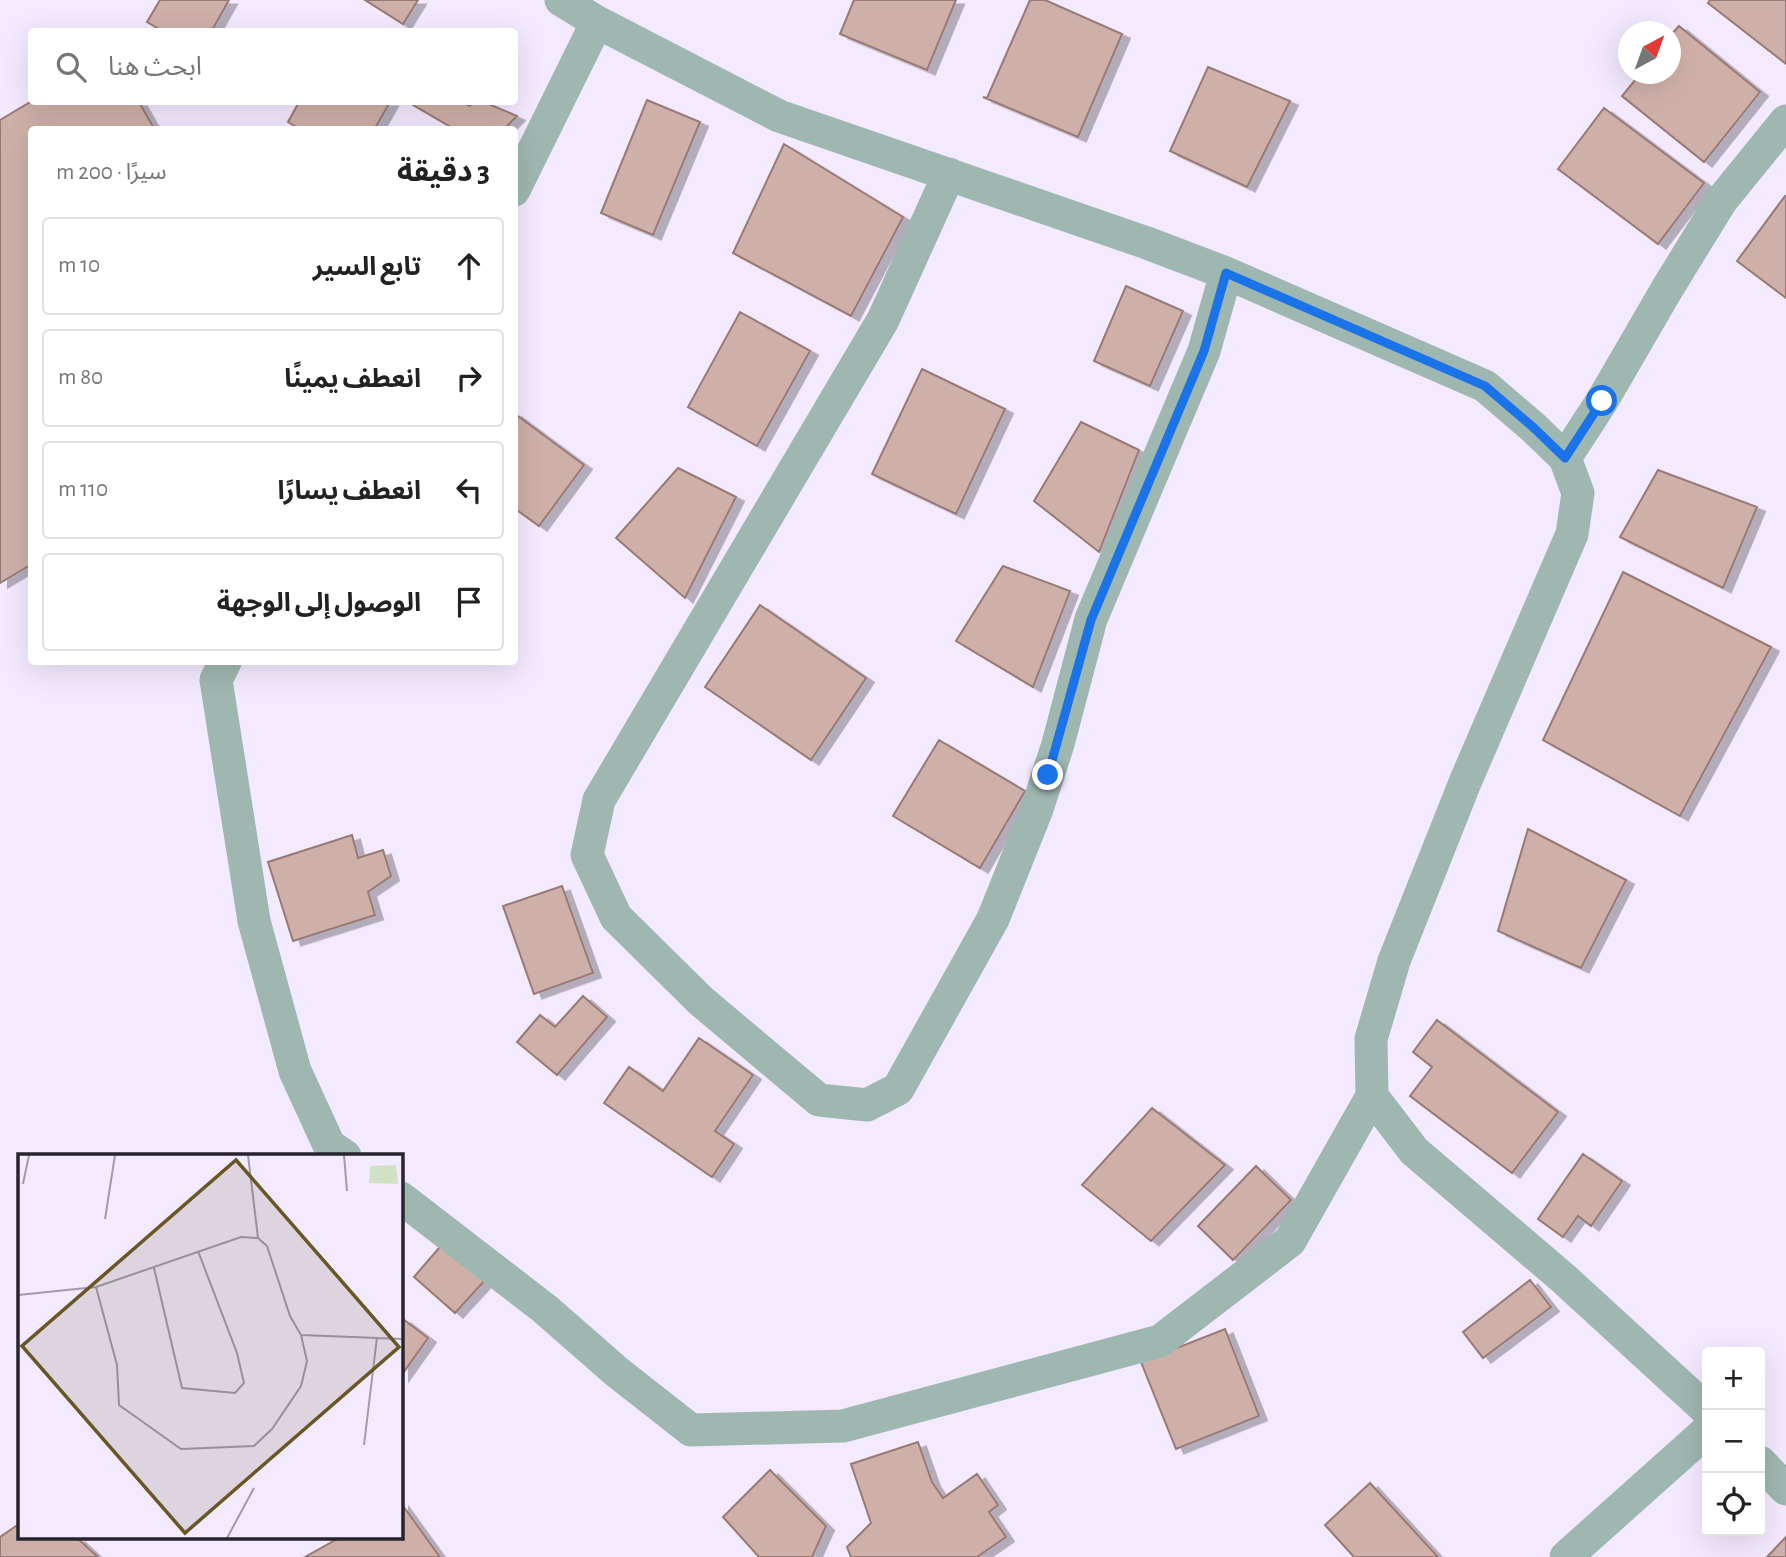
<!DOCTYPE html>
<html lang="ar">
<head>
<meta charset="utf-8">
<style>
  :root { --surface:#fff; --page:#f2f2f2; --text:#222; --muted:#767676; --line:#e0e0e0 }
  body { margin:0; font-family:"Alegreya Sans","Noto Sans Arabic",sans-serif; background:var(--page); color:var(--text); direction:rtl }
  .controls { position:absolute; right:21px; bottom:21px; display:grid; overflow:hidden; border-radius:7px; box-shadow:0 7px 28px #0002 }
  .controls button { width:63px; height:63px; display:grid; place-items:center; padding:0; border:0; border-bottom:2px solid var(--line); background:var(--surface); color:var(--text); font:35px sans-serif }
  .compass { position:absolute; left:1618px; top:21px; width:63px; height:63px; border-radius:50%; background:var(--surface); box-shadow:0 7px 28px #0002; rotate:41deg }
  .stop { position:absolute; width:21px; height:21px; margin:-16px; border:5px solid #1a73e8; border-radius:50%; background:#fff }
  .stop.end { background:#1a73e8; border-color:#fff; box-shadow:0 2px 7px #0008 }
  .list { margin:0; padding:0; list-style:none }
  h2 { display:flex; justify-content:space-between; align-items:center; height:91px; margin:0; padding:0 28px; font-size:30px }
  h2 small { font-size:23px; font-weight:400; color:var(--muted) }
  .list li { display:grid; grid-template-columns:46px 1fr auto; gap:21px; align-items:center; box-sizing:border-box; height:98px; margin:0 14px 14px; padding:0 14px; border:2px solid var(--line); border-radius:7px }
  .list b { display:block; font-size:26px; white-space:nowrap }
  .list em { font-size:23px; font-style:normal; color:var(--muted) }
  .icon { flex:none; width:38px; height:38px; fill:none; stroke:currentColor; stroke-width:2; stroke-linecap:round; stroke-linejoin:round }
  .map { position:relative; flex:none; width:1786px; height:1557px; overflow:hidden; direction:ltr }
  .search { position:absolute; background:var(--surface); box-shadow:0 7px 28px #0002; left:28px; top:28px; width:490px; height:77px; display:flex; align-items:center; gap:18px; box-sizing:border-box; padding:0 24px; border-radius:7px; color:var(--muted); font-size:26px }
  .panel { position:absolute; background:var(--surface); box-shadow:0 7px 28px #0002; left:28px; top:126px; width:490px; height:539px; border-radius:7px; direction:rtl }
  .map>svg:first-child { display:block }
</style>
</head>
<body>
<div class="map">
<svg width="1786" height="1557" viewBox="0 0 1786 1557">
  <defs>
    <filter id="shadow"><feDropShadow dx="8" dy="4.5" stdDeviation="0" flood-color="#0004"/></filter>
  </defs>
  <rect width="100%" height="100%" fill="#f4eaff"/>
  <path fill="#cfb0a9" stroke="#977a74" stroke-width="2" filter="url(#shadow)" d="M160,0H229L211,32H164L147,22Z
    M365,0H418L403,24Z
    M854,0H956L927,70L840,34Z
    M1030,0H1045L1122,34L1078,137L983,97L987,98Z
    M1710,0H1786V64L1708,3Z
    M1679,26L1760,92L1704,162L1622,96L1640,74H1670V36Z
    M1208,67L1290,101L1247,187L1170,151Z
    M647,100L700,122L653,235L601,213Z
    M32,101L139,102L155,130H32V564L0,583V120Z
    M299,102H390L374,130H301L288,122Z
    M408,102H462L470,106L472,102H484L517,116L505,128L508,130H456Z
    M1604,108L1704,183L1658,244L1558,169Z
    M784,144L903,217L851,316L733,253Z
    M1785,196L1786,197V298L1737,261Z
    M1126,286L1183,311L1150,386L1094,361Z
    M740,312L810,351L757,446L688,407Z
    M922,369L1005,409L956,514L872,474Z
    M514,413L584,465L539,526L514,508Z
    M1081,422L1139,450L1099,552L1034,501Z
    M678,468L736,497L685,598L616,538Z
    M1658,470L1757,507L1723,588L1620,537Z
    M1003,566L1070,591L1033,687L956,641Z
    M1623,572L1771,647L1680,816L1543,740Z
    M760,605L866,678L811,760L705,687Z
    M939,740L1025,791L980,868L893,816Z
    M1528,829L1626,880L1581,968L1498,931Z
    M352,835L358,858L383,850L391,876L368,892L375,915L293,941L268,862Z
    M562,886L593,973L534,994L503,906Z
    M583,996L607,1017L557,1075L517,1042L540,1015L555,1027Z
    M1437,1020L1558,1112L1512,1173L1410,1096L1432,1067L1413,1052Z
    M699,1038L753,1075L715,1131L734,1144L712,1177L604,1103L629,1067L663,1091Z
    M1152,1108L1225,1165L1151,1241L1082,1185Z
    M1583,1154L1622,1181L1591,1226L1578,1216L1563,1237L1538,1219Z
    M1256,1166L1291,1200L1233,1260L1198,1226Z
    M445,1241L487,1278L455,1313L414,1277Z
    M1530,1280L1551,1307L1483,1358L1463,1332Z
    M403,1319L428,1338L401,1376V1322Z
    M1225,1329L1259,1416L1176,1449L1141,1362Z
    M918,1442L932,1482L943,1498L977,1474L998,1505L989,1512L1006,1537L977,1557H851L847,1547L871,1523L851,1464Z
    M770,1470L826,1526L812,1557H759L723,1517Z
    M1370,1483L1438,1557H1354L1325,1525Z
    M401,1503L440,1557H305L339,1538H401Z
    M19,1524V1538H77L98,1557H0V1537Z
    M1786,1537V1557H1767Z"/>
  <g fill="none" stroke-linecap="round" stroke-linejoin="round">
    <path stroke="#9fb7b1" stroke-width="33" d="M561,0L597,22L779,116L1147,243L1226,273L1485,386L1534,428L1565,458L1578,493L1572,534L1466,780L1394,961L1371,1039L1372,1096L1414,1151L1563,1278L1707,1410
      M949,174L883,320L599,800L587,855L616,917L701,1001L819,1100L867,1105L898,1089L993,919L1037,809L1058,744L1091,619L1204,351L1226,273
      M514,190L597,22
      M1565,458L1602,401L1667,289L1721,201L1786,121
      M225,662L216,680L254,921L295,1071L329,1145L345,1156
      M401,1198L545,1309L617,1372L691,1430L843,1426L1160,1341L1290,1241L1372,1096
      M1760,1462L1786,1489
      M1566,1557L1707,1431"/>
  </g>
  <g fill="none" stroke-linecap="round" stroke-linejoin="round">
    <path stroke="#1a73e8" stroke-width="9" d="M1048,775L1091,620L1204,351L1226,273L1485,386L1534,428L1565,458L1602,401"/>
  </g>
  <g transform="translate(18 1154)">
    <rect width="385" height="385" fill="#f4eaff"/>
    <path d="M378,11L380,30L351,29L352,12Z" fill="#d1e1c4"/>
    <path fill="none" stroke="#a29aab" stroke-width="2" d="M230,1L240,84M326,1L329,37M5,30L11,1M87,65L97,1M136,114L164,234L217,239L226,229L219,199L180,97M78,133L99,211L101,251L163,295L236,292L254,275L283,232L289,207L283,181M0,141L78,133L223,83L240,84L249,92L272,162L283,181L385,185M346,291L359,183M209,384L236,334"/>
    <path fill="#685725" fill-opacity="0.15" stroke="#685725" stroke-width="3.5" d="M218,6L381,193L167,379L4,192Z"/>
    <rect width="385" height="385" fill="none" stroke="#28232d" stroke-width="3.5"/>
  </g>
</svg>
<div class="controls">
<button>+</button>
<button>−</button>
<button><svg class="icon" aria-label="locate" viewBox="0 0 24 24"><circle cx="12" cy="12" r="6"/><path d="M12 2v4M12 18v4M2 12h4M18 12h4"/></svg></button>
</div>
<svg class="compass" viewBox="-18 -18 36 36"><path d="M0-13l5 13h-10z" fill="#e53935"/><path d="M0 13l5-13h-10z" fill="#767676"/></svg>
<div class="stop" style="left:1602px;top:401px"></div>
<div class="stop end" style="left:1048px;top:775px"></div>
<div class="search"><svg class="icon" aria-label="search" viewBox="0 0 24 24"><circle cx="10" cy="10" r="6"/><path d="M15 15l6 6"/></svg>ابحث هنا</div>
<section class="panel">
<h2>3 دقيقة<small>سيرًا · 200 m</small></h2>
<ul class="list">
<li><svg class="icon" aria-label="ahead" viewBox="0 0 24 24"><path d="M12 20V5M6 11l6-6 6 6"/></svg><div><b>تابع السير</b></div><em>10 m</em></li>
<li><svg class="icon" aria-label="right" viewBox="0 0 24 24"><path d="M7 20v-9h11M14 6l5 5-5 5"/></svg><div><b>انعطف يمينًا</b></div><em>80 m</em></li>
<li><svg class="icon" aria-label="left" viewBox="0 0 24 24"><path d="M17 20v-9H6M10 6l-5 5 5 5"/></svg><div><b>انعطف يسارًا</b></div><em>110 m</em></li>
<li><svg class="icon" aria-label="arrive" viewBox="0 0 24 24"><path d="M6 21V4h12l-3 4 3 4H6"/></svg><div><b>الوصول إلى الوجهة</b></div></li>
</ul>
</section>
</div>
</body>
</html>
